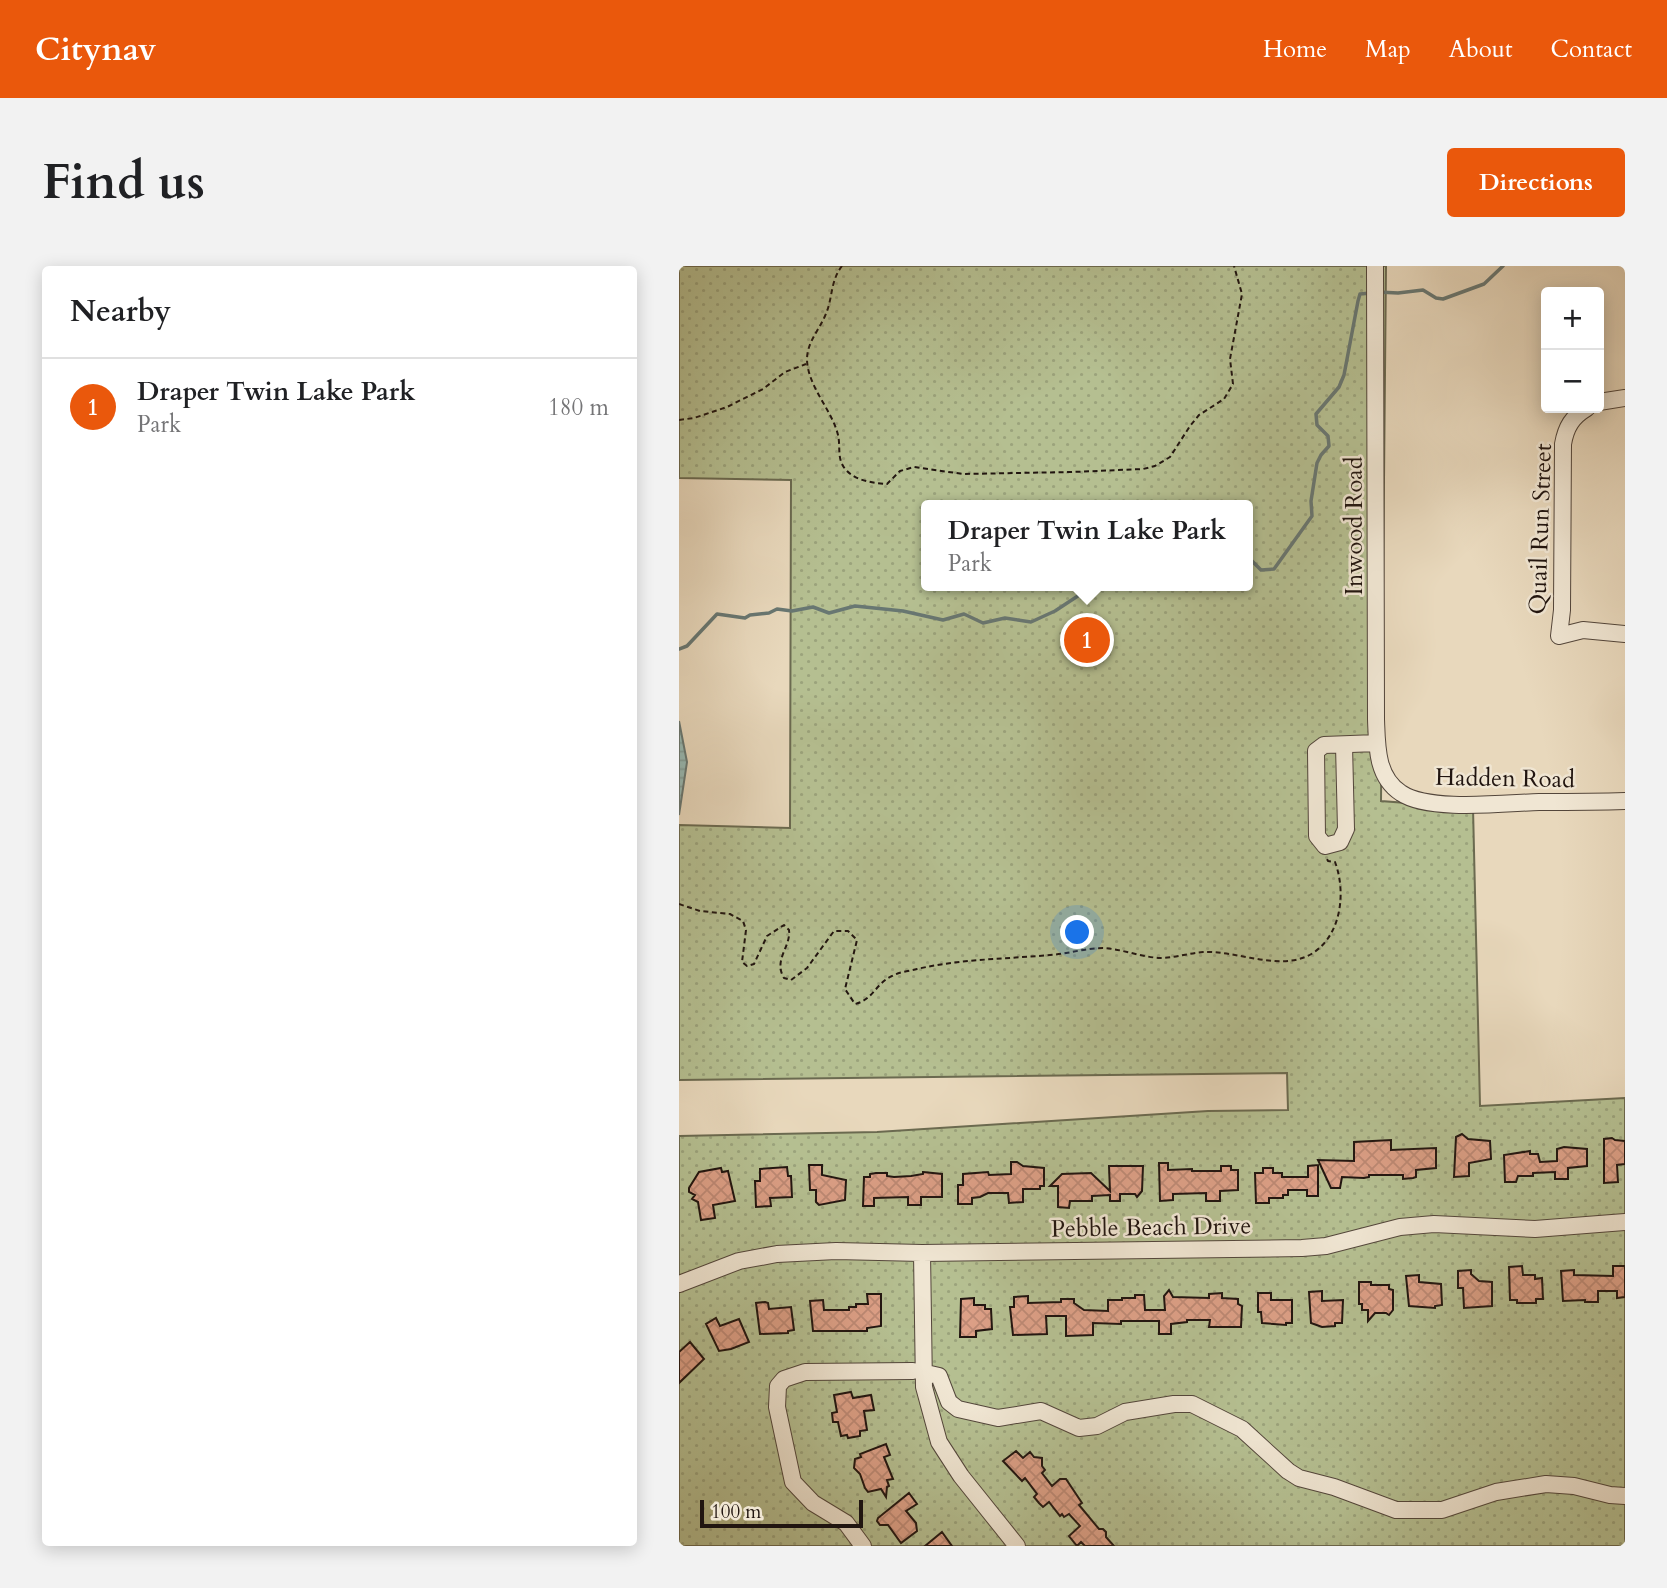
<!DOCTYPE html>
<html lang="en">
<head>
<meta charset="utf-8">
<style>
  :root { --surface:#fff; --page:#f2f2f2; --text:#202124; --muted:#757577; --line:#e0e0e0; --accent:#ea580c }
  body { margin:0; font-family:Cardo,serif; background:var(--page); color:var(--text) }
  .controls { position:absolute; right:21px; top:21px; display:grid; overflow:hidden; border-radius:7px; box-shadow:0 4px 18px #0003 }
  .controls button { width:63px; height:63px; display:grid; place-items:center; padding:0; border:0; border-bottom:2px solid var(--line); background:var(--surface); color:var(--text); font:35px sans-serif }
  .scale { position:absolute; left:21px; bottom:18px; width:163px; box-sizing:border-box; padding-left:7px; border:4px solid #211510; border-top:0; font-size:19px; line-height:24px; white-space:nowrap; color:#211510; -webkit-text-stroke:5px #f0e6d3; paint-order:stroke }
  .you { position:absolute; left:399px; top:667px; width:24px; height:24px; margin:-18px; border:5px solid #fff; border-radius:50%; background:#1a73e8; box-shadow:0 0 0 10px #1a73e833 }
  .badge { display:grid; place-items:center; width:46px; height:46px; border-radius:50%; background:var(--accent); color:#fff; font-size:23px; font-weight:700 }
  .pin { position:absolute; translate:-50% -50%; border:4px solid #fff; box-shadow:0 2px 7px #0006 }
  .popup { position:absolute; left:242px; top:234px; width:332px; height:91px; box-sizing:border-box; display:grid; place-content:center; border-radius:7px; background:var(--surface); filter:drop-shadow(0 2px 5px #0005); font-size:23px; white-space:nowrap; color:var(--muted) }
  .popup b { font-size:26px; color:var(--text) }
  .popup::after { content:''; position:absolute; left:50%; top:100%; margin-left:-14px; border:14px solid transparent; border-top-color:var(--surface) }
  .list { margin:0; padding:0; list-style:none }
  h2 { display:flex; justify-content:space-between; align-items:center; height:91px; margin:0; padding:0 28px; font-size:30px }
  h2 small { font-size:23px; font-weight:400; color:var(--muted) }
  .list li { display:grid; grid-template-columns:46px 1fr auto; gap:21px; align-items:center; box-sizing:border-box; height:98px; padding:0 28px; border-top:2px solid var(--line) }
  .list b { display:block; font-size:26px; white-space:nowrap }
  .list p { margin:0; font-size:23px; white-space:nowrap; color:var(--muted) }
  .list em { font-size:23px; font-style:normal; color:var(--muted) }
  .map { position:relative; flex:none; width:946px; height:1280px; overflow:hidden; border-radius:7px }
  header { display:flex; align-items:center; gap:42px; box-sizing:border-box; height:98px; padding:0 35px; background:var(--accent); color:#fff }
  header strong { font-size:33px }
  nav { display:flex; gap:38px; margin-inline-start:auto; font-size:24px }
  .intro { display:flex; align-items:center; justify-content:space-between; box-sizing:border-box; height:168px; padding:0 42px }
  h1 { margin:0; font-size:49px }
  .button { padding:18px 32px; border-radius:7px; background:var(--accent); color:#fff; font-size:24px; font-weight:700 }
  main { display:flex; gap:42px; padding:0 42px }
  aside { flex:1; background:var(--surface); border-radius:7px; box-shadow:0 4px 18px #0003 }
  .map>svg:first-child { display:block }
</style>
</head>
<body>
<header>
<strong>Citynav</strong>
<nav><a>Home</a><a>Map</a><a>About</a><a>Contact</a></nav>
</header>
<div class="intro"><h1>Find us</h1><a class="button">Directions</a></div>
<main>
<aside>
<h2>Nearby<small></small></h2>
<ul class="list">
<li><span class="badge">1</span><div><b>Draper Twin Lake Park</b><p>Park</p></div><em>180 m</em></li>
</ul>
</aside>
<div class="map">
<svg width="946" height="1280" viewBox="0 0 946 1280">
  <defs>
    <pattern id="green-dots" width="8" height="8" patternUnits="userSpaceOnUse" patternTransform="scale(1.75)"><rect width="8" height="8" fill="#b5bf91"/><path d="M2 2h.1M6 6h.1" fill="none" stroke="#9ba37c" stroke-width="1.8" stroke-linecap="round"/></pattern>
    <pattern id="water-rules" width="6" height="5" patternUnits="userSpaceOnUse" patternTransform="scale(1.75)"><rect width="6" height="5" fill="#97b9b3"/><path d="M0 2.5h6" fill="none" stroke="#829e99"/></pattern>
    <pattern id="building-cross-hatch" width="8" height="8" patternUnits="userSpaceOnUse" patternTransform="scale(1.75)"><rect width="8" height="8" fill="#dda087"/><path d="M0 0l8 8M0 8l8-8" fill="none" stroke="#bd8974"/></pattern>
  </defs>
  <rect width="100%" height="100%" fill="#e8d8bc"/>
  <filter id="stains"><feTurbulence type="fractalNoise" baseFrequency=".00286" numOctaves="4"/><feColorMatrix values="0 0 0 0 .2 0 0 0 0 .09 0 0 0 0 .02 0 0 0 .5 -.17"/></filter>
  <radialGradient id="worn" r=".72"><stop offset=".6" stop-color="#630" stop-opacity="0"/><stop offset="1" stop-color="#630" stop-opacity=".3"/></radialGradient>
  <path fill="url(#green-dots)" stroke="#6b6a50" stroke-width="2" fill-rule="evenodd" d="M0,0H707L702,535L794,542L801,840L946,832V1280H0V870L198,866L529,845L609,844L608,807L0,814V559L111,562L112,214L0,212ZM247,239H569V320H247Z"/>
  <path fill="url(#water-rules)" stroke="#687772" stroke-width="2" d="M0,455L8,496L0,549Z"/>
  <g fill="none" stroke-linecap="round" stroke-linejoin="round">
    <path stroke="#687772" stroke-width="3.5" d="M699,26L719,27L744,24L757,32L764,33L805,18L824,0
      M569,291L582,304L595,303L633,250L632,235L638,197L642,189L650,180L649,170L638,159L637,148L660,121L665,109L679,35L681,28L692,27
      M0,383L8,380L38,348L66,352L71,349L90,347L98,343L113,345L134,341L150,347L176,340L224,345L264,354L285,348L304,357L326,352L352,356L376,345L414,320"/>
  </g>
  <path fill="url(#building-cross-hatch)" stroke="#211510" stroke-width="2" d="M783,868L789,873L811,875L812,893L790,897V910L775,911L777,871Z
    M933,872L936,874L946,875V898L938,899L939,916L925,917V873Z
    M712,874V884L757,882V902L737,904V911L734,912L724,913V909H690V911L685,912L663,911L661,922H652L639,894L675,895V876Z
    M885,881L908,883V900L889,902V913H876V906L854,907V910H839L837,916H826L825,889L851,885V888H859L861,896L878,895V883Z
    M332,896H338L344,900L365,902V920H361V923H344V936L330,937L329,927H309L301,931L293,932V938H279V919H284V908L309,906L310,909L332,908Z
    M480,897H489V904L513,903V905H542V900H552V904H559V924L541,925V935H527V927L494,928V934L481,935Z
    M130,899H143V909L167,914L166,934L140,939L137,936V924H131Z
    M639,899V930H628V924H609V929H604V932H590V937H577L576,907H584V902H594V907H603V911H629V900Z
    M430,900H464L463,925L458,931L456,928H441V935H431V929L413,930V935H391L390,942L379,941V920H371L383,908L412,907L431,925Z
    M108,901L109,910H112L113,931L91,932L92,940L77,941L76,915H81V903Z
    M42,902L43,906L49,905L56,935L34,939L36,952L22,954L19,936L13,933L16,929L10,926V922L20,906Z
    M244,906L263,908V931H242V939H229V931L195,932V940H184L185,911H191V908L197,907H208V910L215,911L232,910L244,908Z
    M843,1000L844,1009H856V1013L863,1012L864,1033H857V1037H838V1034H831L830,1001Z
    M934,1000H946V1031L938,1032V1025H919V1036H906V1034L884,1035L882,1005L895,1004V1009L934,1010Z
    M792,1004V1008L800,1015L813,1016V1040L785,1042L784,1022H779V1005Z
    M740,1009V1016L762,1018L763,1039L756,1040V1042L730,1040L727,1010Z
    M680,1016H692V1019H710V1023L714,1024V1044L710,1049L707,1047H696L689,1055V1044H683V1038H680Z
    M490,1024L494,1031L530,1032V1028L543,1027V1032L559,1033V1038L563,1040L562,1061H530L531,1054H508V1056L492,1058V1068H480V1055H442V1058L414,1057V1069L387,1070V1050H367L368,1068L334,1069L331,1041H335V1031L349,1030V1037L382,1036V1033H395V1037L405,1044L429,1045V1034H443V1032H456V1029H465L466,1044H486L485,1030Z
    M643,1025V1035L664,1034L663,1057H656V1060L643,1061L632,1057L630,1026Z
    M579,1027H592V1034H613V1057H607V1059L583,1057L582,1046H579Z
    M188,1028H202V1060L188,1062V1065H134L131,1035L144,1034L145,1044H170V1041H177V1038H189Z
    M295,1032V1039H306V1043H312L313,1063L297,1065V1071H281L282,1033Z
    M86,1036L89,1037L90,1043L112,1041L115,1064L109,1065V1067L81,1068L77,1037Z
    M37,1052L41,1060L60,1053L70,1076L52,1083L40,1085L27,1058Z
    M11,1076L25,1093L0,1117V1086Z
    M172,1126L174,1132L192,1129L195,1144L185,1145L188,1164L181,1165V1170L169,1172L168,1169L162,1170L159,1156H154L153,1147L158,1146L155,1129Z
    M207,1178L211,1189L205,1191L214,1213L208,1214L210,1220L208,1221L207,1231L202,1223L189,1226L186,1222L181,1208L175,1202L176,1193L182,1191L181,1188Z
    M337,1185L344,1192L351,1186L355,1191L363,1192V1200L366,1204L363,1207L373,1220L381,1213H387L403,1237L400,1239L420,1263H424L427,1266V1271L435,1280H406L402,1276L398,1280L390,1270L401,1260L390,1248L385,1251L383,1248L381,1250L370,1236L364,1241L360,1237L355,1231L358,1228L346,1212L343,1215L324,1195Z
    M230,1227L238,1238L227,1245L237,1257L238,1265L222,1277L209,1259H201L198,1255L199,1252Z
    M263,1266L273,1280H246Z"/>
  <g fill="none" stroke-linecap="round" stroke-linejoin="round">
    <g stroke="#53463b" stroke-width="18">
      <path id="minor" d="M696,0L697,453C698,479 697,511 722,527C750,546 826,537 860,536C889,536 917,536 946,535
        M920,136L946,132
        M908,142C893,151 887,161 884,178L883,344L880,370L904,364L946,368
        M665,479L667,563L661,576L646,580L638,570L637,485L645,479L698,477
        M243,987L245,1121L260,1176L282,1210L338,1280
        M0,1018L60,995L98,988L157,985L243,987L623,982L647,980L721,961L755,958L856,963L946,956
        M247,1107L260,1110L270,1136L279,1143L319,1152L362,1145L400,1162L418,1160L446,1146L495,1138H513L563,1163L609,1205L620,1212L655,1221L717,1244H763L817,1226L867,1218L895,1220L931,1229L946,1230
        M184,1280L167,1257L134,1237L114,1216L98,1141L99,1120L105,1113L126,1106L234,1105"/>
    </g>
    <path stroke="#211510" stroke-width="2" stroke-dasharray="5 3.5" stroke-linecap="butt" d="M163,0C151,15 154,33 146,50C139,66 128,76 128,94C129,121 153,144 159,169C162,182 157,194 168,205C178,215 194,217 208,218L221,205L235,201L284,208L393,206L464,203L476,200L491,191L511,160L520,149L545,133L554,118L551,93L563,28L555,0
      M0,154L15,152L48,141L84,123L106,106L127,98
      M0,638L21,645L51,648L64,655L67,664L63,696L68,700L75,698L88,670L105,659L110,664C112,681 94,694 105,712L112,714L128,702L155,665H169L178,674L166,723L176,738C194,734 197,717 213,710C220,706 230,705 238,703C282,693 326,693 371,689C389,688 406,682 424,682C443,683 462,691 481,692C496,692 510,687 524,686C558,684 602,707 634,687C663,668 667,625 656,596L649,595L648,593"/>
    <use href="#minor" stroke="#f0e6d3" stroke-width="16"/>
  </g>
  <g text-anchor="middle" stroke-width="5" stroke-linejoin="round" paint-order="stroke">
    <g font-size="24" fill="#211510" stroke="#f0e6d3">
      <text transform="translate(675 260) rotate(-90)" y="8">Inwood Road</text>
      <text transform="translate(861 263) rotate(-88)" y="8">Quail Run Street</text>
      <text transform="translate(826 512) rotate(1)" y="8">Hadden Road</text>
      <text transform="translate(472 961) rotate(-1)" y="8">Pebble Beach Drive</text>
    </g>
  </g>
  <rect width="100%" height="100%" filter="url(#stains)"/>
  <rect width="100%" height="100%" fill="url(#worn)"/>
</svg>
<div class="controls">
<button>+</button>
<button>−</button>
</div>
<div class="scale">100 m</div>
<div class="you"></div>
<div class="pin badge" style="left:408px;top:374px">1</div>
<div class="popup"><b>Draper Twin Lake Park</b>Park</div>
</div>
</main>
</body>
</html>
